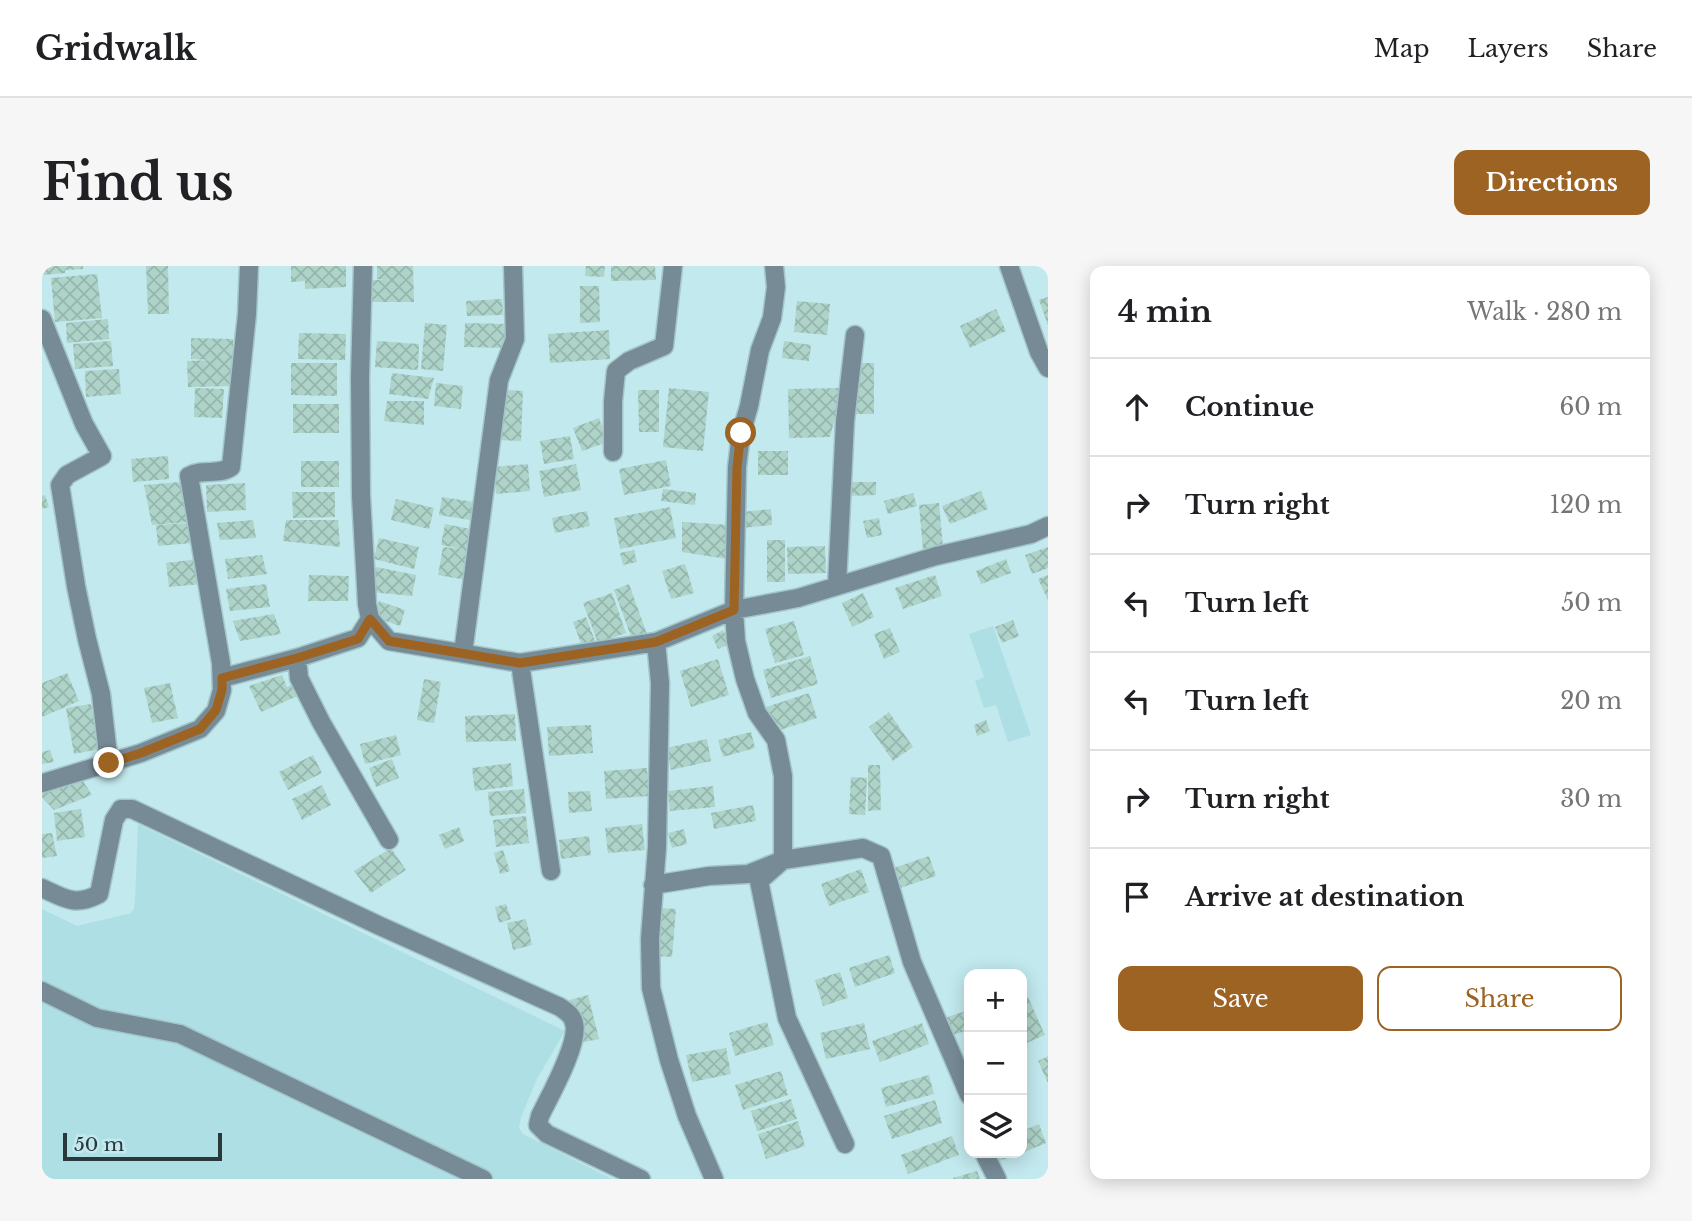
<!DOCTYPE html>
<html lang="en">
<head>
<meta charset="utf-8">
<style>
  :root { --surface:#fff; --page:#f6f6f6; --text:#202124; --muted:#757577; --line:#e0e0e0; --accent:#9d6322 }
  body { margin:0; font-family:"Libre Baskerville",serif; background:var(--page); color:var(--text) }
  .controls { position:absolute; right:21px; bottom:21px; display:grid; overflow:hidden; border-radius:14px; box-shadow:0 4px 18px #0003 }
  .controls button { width:63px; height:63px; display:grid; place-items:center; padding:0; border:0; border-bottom:2px solid var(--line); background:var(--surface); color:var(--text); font:35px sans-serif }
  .scale { position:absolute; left:21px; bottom:18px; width:159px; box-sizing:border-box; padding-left:7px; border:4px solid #29383a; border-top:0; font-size:19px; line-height:24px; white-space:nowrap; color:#29383a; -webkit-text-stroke:5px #c2e9ee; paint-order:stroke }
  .stop { position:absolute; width:21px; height:21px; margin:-16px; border:5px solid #9d6322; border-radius:50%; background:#fff }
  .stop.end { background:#9d6322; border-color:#fff; box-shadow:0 2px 7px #0008 }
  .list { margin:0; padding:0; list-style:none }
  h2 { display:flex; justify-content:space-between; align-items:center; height:91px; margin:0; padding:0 28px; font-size:30px }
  h2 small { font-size:23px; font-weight:400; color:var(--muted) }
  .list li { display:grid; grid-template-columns:46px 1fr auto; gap:21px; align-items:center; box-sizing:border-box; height:98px; padding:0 28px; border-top:2px solid var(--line) }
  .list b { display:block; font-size:26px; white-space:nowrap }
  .list em { font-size:23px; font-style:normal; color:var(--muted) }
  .actions { display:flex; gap:14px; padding:21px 28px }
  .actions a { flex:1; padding:16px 0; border:2px solid var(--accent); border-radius:14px; text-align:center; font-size:24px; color:var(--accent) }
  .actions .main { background:var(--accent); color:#fff }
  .icon { flex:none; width:38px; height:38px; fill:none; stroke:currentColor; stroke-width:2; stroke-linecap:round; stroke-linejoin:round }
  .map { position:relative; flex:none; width:1006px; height:913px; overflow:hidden; border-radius:14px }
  header { display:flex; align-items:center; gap:42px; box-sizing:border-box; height:98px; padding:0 35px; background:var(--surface); border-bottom:2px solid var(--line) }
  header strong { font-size:33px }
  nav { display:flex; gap:38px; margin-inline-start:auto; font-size:24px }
  .intro { display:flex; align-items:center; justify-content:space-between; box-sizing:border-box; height:168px; padding:0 42px }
  h1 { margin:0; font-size:49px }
  .button { padding:18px 32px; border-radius:14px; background:var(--accent); color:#fff; font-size:24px; font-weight:700 }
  main { display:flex; gap:42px; padding:0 42px }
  aside { flex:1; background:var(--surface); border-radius:14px; box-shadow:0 4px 18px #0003 }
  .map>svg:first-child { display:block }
</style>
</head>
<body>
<header>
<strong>Gridwalk</strong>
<nav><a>Map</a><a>Layers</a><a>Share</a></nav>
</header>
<div class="intro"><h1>Find us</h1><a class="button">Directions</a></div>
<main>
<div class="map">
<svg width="1006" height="913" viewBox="0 0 1006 913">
  <defs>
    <pattern id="building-cross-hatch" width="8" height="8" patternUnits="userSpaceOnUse" patternTransform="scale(1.75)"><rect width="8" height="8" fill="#aed3c9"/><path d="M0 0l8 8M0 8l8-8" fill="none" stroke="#96b6ad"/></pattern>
  </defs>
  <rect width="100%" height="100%" fill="#c2e9ee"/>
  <path fill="#aedfe5" d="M951,360L989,469L966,476L954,439L942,442L933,415L942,411L927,368Z
    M96,558L523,765L495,813L479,851L477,862L481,868L570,913H0V643L35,660L89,647L92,643L93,634Z"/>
  <path fill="url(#building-cross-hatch)" d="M0,0H41V3L23,4V7L0,9Z
    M104,0H126L127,48H106Z
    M249,0H304V21L263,23V15L249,16Z
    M335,0H371L372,36H329V14H342L335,13Z
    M544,0H563L562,11L543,10Z
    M569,0H613L614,14L569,15Z
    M55,8L60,52L13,56L9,12Z
    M538,20H557L558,56L538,57Z
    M1006,31V59L997,34Z
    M460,33L461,49L425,50L424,35Z
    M755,35L788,38L785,69L752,66Z
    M954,43L964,65L928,82L918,60Z
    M66,53L67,73L25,77L24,57Z
    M383,57L405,59L401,105L379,103Z
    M423,57L465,58V82L422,81Z
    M567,64L568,93L508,97L506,68Z
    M257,67L304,68L303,94L256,93Z
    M149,72L191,73L192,120L146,121L145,95L171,94L149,93Z
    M69,75L71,100L33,103L31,78Z
    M335,75L377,78L376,104L333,101Z
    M742,75L769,79L767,95L740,92Z
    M249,97H295V130L249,129Z
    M810,97H832V148H810Z
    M77,103L79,128L44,131L43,105Z
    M350,107L392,112L386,133L347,128Z
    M394,117L421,120L419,143L392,140Z
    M153,122L182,123L180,152L152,151Z
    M627,122L667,126L661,185L621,181Z
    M801,122L788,171L747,172L746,123Z
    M460,124L481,125L479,175L458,174Z
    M596,124H617V166H597Z
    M345,135H382V159L342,155Z
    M251,138H297V167H251Z
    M557,152L566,176L540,185L531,162Z
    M528,170L532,193L502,198L498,175Z
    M716,185H746V209H716Z
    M126,190L127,213L91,216L89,193Z
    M624,194L629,220L582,229L577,203Z
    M259,195H297V221H259Z
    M486,198L488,225L454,228L452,201Z
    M534,198L539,224L502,231L497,205Z
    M138,216L147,256L110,259L102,219Z
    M804,216H834V229L804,230Z
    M203,217L204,244L165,246L164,219Z
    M621,223L654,227L653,239L619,235Z
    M939,225L946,243L908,258L900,240Z
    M250,226H293V251L251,252Z
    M871,227L875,240L846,248L842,235Z
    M3,229L7,241L0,243V230Z
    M400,231L438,237L434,255L397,249Z
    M354,233L392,242L387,263L349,254Z
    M897,237L901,281L881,283L877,239Z
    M628,241L634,272L578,283L572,252Z
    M729,243L730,259L700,262L699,246Z
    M545,245L548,260L513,267L510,252Z
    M837,252L840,269L825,272L821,255Z
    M211,254L214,272L178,274L175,257Z
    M244,254H296L298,281L241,275Z
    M640,256L688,259L685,293L640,286Z
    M147,257L150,277L116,280L114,259Z
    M403,258L434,264L424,314L396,309L401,281L420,283L399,279Z
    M337,272L377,281L372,303L332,293Z
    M725,274H743V316H725Z
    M783,280L784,307L746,308L745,281Z
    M1006,281V302L990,308L983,289Z
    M592,284L595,296L581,299L578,287Z
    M220,289L225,308L186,313L183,293Z
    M156,293L160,318L127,321L124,297Z
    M964,293L969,307L939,318L934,305Z
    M643,298L652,327L629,333L620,305Z
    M329,300L374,309L370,330L329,326Z
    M267,309L307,310L306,335H266Z
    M893,309L900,330L861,343L853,322Z
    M1006,309V334L996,313Z
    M224,318L228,341L188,345L184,323Z
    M587,318L605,368L590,373L572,324Z
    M570,327L584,367L556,377L541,337Z
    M821,327L832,351L810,361L800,337Z
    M337,335L363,344L358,360L332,351Z
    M232,348L239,368L198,375L191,355Z
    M544,351L555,380L542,385L531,356Z
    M971,354L977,370L960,377L953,361Z
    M752,355L762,389L733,397L723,363Z
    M848,362L858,386L842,393L832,368Z
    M681,364L688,378L676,383L670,370Z
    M768,390L776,418L729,432L721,404Z
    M676,393L687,429L649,441L638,405Z
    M25,407L37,435L0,451V417Z
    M240,409L245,421L252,418L258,429L219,446L207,420Z
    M382,413L399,416L392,457L375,454Z
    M128,417L136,452L110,457L102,422Z
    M767,427L775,452L729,467L721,442Z
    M49,438L57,483L32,488L24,442Z
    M847,446L871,481L851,495L827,461Z
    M473,448L474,475L424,476L423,450Z
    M944,454L948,465L935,470L932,459Z
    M549,459L551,487L507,490L505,461Z
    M709,466L713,482L681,491L676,474Z
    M354,469L359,489L323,498L318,478Z
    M665,473L669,495L629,504L624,482Z
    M8,484L12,496L0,498V486Z
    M271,489L280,507L246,524L237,506Z
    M350,493L357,512L334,521L327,502Z
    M469,497L471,520L433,525L430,502Z
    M826,499H838L839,544L826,545Z
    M605,502L607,530L564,533L562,505Z
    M37,509L50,529L12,544L0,531V523Z
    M809,511L825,512L823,549L807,548Z
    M280,519L289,539L260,554L250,533Z
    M671,520L673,541L628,545L626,525Z
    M482,523L484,547L448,550L446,526Z
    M548,525L550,545L527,547L526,526Z
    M711,539L714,555L672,563L669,547Z
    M39,543L43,571L15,575L12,547Z
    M484,550L487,577L454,581L451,554Z
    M600,558L603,584L566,587L563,562Z
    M417,561L422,575L403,583L397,569Z
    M642,563L645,578L630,582L626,567Z
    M10,567L15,590L0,592V568Z
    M547,570L549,589L519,593L517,574Z
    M349,582L364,604L329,627L312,605Z
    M461,584L468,605L458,608L452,587Z
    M887,590L894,610L858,622L852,602Z
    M819,603L827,626L787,640L779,618Z
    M464,638L469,653L457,657L453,641Z
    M616,642L634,643L630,691L613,690Z
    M484,653L490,679L471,684L465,657Z
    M847,689L853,707L813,721L807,702Z
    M798,706L806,732L781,740L773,714Z
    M546,729L557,773L538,777L527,734Z
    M986,731L1003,769L980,779V733Z
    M927,744V764L907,770L902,752Z
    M725,756L732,779L693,790L687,767Z
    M822,757L828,783L784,793L778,767Z
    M880,757L887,778L838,796L830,775Z
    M684,782L689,808L650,816L644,789Z
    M1006,790V817L996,795Z
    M739,805L746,829L701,844L693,819Z
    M887,809L892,828L844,841L839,822Z
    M749,833L755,853L715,865L709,845Z
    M893,834L900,857L850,873L842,850Z
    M756,855L763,880L724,893L716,868Z
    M997,858L1004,877L980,887V865Z
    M910,870L917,889L866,908L859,889Z
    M952,887H979L955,896Z
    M935,905L938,913H911V912Z"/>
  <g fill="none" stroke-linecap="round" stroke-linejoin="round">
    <g stroke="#a3c6ca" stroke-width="21">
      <path id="minor" d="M321,0L318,111L319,230L325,338L328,353L347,375L478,397L614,376L618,417L615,581L608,673L609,722L627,794L645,850L672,913
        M732,0L734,21L730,52L718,84L707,140L699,168L695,201L692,344L756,332L894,290L989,268L1006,260
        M967,0L997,86L1006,102
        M0,53L42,158L60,190L25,209L18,219L34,320L45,373L59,428L67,497
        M571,186V135L574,105L587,95L622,80L631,0
        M795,319L803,155L813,69
        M328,353L316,372L255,392L257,412L279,456L347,574
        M614,376L692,344L694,375L703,413L715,447L734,474L741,510V594L821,582L839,590L870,696L927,829
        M421,387L457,114L473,73L471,0
        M478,397L509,605
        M180,412L255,392
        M1,517L99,487L158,463L174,445L180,424L179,397L147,210C160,202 176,210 189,201L205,48L207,0
        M611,619L667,610L706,608L741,594L717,615L745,752L803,878
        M0,622C22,632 33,641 57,628L72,554L79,543H90L338,660L518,741C525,746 530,749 532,757C538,777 507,831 498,850L496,859L505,868L599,913
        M0,725L55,752L138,768L441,913
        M942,887L955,913"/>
    </g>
    <use href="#minor" stroke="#778b97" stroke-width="18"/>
  </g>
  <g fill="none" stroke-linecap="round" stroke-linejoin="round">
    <path stroke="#9d6322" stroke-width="9" d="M67,497L99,487L158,463L174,444L180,424V412L255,392L316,373L328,353L347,375L478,397L614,376L692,344L695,201L699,167"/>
  </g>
</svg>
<div class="controls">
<button>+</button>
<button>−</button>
<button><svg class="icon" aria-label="layers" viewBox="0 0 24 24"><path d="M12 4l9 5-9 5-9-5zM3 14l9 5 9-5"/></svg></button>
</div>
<div class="scale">50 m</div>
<div class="stop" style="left:699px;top:167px"></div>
<div class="stop end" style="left:67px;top:497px"></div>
</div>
<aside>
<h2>4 min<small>Walk · 280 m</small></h2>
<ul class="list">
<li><svg class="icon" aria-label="ahead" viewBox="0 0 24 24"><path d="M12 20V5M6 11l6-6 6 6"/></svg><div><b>Continue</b></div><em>60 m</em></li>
<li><svg class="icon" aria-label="right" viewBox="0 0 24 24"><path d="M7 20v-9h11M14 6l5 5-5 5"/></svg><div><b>Turn right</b></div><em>120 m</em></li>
<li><svg class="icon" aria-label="left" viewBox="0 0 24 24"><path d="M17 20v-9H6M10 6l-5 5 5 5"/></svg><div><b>Turn left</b></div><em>50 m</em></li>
<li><svg class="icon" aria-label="left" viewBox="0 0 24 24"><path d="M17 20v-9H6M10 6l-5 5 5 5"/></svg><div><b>Turn left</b></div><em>20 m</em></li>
<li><svg class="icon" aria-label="right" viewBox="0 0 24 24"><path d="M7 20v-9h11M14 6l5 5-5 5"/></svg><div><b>Turn right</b></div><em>30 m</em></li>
<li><svg class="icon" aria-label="arrive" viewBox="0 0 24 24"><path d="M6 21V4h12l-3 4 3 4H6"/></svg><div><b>Arrive at destination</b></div></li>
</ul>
<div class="actions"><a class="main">Save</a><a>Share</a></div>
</aside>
</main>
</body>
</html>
